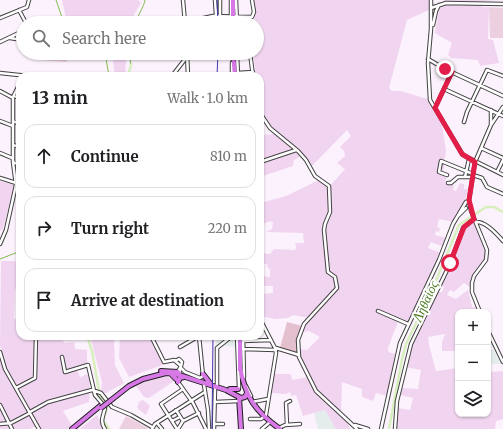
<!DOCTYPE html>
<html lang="en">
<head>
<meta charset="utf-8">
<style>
  :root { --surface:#fff; --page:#f6f6f6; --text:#202124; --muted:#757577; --line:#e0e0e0 }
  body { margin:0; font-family:Merriweather,serif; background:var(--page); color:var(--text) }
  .controls { position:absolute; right:12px; bottom:12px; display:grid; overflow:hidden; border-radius:8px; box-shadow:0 1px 3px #0004 }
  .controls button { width:36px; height:36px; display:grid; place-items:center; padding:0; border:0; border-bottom:1px solid var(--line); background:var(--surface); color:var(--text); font:20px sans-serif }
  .stop { position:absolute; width:12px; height:12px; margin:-9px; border:3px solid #e11d48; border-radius:50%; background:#fff }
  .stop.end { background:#e11d48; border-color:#fff; box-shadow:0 1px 4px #0008 }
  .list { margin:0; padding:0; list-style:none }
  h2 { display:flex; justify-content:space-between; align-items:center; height:52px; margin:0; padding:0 16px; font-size:17px }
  h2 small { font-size:13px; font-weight:400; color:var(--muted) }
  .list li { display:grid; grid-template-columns:26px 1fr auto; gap:12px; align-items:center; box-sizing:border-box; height:64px; margin:0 8px 8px; padding:0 8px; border:1px solid var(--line); border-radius:12px }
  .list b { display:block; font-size:15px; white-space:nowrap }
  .list em { font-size:13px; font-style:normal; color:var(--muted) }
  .icon { flex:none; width:22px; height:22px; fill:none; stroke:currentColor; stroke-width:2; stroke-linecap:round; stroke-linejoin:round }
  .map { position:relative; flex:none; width:503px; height:429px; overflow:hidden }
  .search { position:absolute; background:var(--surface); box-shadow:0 1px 3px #0004; left:16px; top:16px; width:248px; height:44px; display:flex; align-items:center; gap:10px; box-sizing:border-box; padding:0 14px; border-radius:22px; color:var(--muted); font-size:15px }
  .panel { position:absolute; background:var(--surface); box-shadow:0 1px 3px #0004; left:16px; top:72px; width:248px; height:268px; border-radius:12px }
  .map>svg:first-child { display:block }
</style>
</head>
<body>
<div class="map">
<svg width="503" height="429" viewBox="0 0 503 429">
  <rect width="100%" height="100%" fill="#fcf2fd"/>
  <path fill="#e4ecec" d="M217,336H235V347L216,345Z
    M488,350H494L501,364H488Z
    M325,410L336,429H318L314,413Z"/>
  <path fill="#f1d5f0" d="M62,0H138L141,3L132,18L131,23H85L81,18L75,17L73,23H67Z
    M252,0H429V10L407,20L389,88L392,91H401L424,98H428L442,125L446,151L443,174L447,175L445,184L454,185L453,190L456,191L460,183L464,184V189H468L465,201L453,222L439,219L437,227L440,228L439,232L436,231L435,235L447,238L444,247L431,242L428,248L441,253L408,322L399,319L388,348V352L395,354L387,396L376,393L373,401L362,397V389L342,382L341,415L347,422L350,429H336L325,410L303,416L296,395L291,396L290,392L286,394L271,393L274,374H291L292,380L308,377L300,358L299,349L307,350L320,337L309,331L302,332L309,318L293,315L288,318L275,319L261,316L260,294L273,293V286H260V276L270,277V269L268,268L267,264L260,263V253L270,254L274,249L295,250L296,247L295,243H304L303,233L266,232L272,229L273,223L271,221L260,225V203L286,196L319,180L328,188L345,169L337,163L345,156L344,151L340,147L351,136L347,130L311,167L302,155L294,160L293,166L260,177V135L278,134L269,125L260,110V76H256L254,60L255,53H257V23H254L255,12Z
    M444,0H503L482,1V7H489L488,39L493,40L499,63L480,66L478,60L451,58L448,55L452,43L435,33L439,9L444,6Z
    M112,53H124L126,60L125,76H115Z
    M0,181L14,185L3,229L0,231Z
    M474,221L486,248V257L473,276L470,287L464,283L454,292L450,290L447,295L456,299L468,290L472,306L473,308L476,306L479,312H458V351H442V342L445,334L428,337L429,345L436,371L458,368V414H488V364L489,372L503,371V419L496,421L495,429H396L398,408L410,410L413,398L400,395L402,388L418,389L421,370L405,367L412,343L436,294L438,292H442L444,287L440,285L464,228Z
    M1,261H15L20,272V282L15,290L14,318L20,324V336H53L61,339L65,343L74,342L75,349L87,350V366L77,369L80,377L87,374L90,379L89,402L63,411L72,426L67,429H41L6,367L0,345Z
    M90,336H113L114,339L115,365L124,383L106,393H102L101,390L102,382Z
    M120,336H148L163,365L129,377L119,358Z
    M0,359L5,372L36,426L30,429H0Z
    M167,376L174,381L149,398L144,397L136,386L147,380Z
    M143,400L150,406L146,415L137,408L139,402Z
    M97,415L104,429H80Z"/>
  <path fill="#e4bfce" d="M287,322L302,326L297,338L298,354H295L280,348Z"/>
  <path fill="#ecd0e0" d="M489,7L503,8V38H490Z
    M40,53H67V62L41,60Z
    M126,416L148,428L147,429H119Z"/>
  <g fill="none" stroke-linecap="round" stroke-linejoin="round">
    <path stroke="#84bc4d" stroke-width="1" d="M56,0L64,23
      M75,23L77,20L81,23
      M137,23C137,14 144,8 145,0
      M105,53L109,76
      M129,53L131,65
      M20,222L18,225L20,246
      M0,259L18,252
      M20,294V314
      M68,336H82"/>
    <path stroke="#d7efbd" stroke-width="2.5" d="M128,76L131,65
      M87,336L92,351L99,391
      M99,395L107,408L103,420L109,429
      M389,429L402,359L406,344L433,288L459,225L486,207H494L503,212"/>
    <g stroke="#424242" stroke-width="4.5">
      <path id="minor" d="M183,0L185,23
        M215,0L216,15
        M220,0V15
        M231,0V17
        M236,0L237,23
        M431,0V29L428,63L430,100L463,155L503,175
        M431,8L446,3L503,4
        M19,10L26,23
        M250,17V23
        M0,18L27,7L29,0
        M185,22L213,16L252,17L254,12L252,0
        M433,25L436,11L439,5
        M10,38L23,40
        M0,42L23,31
        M187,53L188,76
        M237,53L238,76
        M250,53L253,76
        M428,59L445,69L503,96
        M232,63V76
        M0,73L28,76
        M237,73L253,72
        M172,76L186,58
        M444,89L503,116
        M0,91L13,98V162L16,185L6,230L0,244
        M14,96L20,98
        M13,97L20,83
        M435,108L452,72
        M491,110V125
        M260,113L270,128L298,151L306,160L315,176L329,186L330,212L325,224L324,230L328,272L335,277L337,288L304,324L298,340L299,357L316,391L357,429
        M0,121L13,126
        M13,121L20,124
        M464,122L467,112L487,70L503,76
        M13,145L20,147
        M481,148L503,158
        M0,153L12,158
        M13,162L20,165
        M260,162L296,150
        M497,172L503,160
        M447,175L439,172L441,161L473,174
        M473,175L482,178L487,187L503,194
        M465,177H473
        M0,178L16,183
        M448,183H451L458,177H465L469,159
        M457,217L466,208
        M476,222C485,221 497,234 503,241
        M378,311L408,324
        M480,312L472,292V283L474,276L486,260L487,250L471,211L469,200L475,162L491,125L503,107
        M488,331L503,362
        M151,336L164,362L174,360L181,366
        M237,336L239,388
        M243,336L244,377
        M243,341L271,340
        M180,347L199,336L203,376L200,378L185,372L181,368
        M276,348L299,355
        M243,349L276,350
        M0,352L5,369L39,429
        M62,357L65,372L88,365L95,395L105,407C104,416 99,420 105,429
        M175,361L179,359L182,362L179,374
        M177,373L181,366
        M178,382L193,403L206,429
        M204,385L208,410L209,429
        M217,385V348L232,336
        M246,386L251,396
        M16,388L35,378L36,336
        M215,402L240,401
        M252,402L268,399
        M0,405L12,429
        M176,410L183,421
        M30,412L48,402L92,390L101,393L112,407L131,415L152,427
        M250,419H261L266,415L276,353L275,348L260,319
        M172,421L180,417
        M157,423L162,429
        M0,424L11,423L30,413
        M214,424H223
        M287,425L286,403L290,401
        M355,425L368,429
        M279,428L285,425L300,424
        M152,429L155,424L205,392
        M177,429L161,404L183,389
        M178,429L183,421L199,413
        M214,429L215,389
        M262,429L270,422
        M381,429L400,343L439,260L453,224L466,202L469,201
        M395,429L397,401L411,344L450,264L463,228L474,219"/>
    </g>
    <g stroke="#202020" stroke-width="6">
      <path id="major" d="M233,0V23
        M233,53L235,76
        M240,336V370
        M240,367C245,397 256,412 280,429
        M161,371L178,372
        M170,373L176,379
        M203,374L210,383
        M178,382L180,378L184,377
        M230,389H238
        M239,397L241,429
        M110,401L129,386L143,379L166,373L176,374L226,390L241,398L245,397L247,393
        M72,429L100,406"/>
    </g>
    <use href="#minor" stroke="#fff" stroke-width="2.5"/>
    <use href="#major" stroke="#d878e7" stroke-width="4"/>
    <path stroke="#3f38ad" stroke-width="1" d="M217,0L218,23
      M217,76L218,53
      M212,429L213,336"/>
    <g stroke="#202020" stroke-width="6" stroke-linecap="butt">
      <path id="major-bridge" d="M101,408L110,401"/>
    </g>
    <use href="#major-bridge" stroke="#d878e7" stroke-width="4"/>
  </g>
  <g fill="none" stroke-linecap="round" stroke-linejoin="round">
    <path stroke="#e11d48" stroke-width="5" d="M445,69L452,72L435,108L462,154L475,162L469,200L474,219L464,227L450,263"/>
  </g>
  <g text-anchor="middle" stroke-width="4" stroke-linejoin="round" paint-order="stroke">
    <g font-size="13" font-style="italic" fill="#4d7e24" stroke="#fff">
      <text transform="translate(425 301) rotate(-66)" y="5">Ληθαίος</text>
    </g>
  </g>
</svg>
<div class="controls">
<button>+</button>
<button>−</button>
<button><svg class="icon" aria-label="layers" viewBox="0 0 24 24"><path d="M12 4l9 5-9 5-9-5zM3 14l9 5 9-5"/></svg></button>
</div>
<div class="stop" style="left:450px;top:263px"></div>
<div class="stop end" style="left:445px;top:69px"></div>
<div class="search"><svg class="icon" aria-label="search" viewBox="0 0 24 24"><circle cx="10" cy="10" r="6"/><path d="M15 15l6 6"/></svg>Search here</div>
<section class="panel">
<h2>13 min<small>Walk · 1.0 km</small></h2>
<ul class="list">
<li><svg class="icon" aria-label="ahead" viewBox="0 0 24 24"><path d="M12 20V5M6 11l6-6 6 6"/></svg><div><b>Continue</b></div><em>810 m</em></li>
<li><svg class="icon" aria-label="right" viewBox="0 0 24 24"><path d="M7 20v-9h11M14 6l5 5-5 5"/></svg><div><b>Turn right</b></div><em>220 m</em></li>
<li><svg class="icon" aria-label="arrive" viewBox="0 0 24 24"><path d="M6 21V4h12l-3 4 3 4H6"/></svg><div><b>Arrive at destination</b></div></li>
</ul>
</section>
</div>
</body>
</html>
